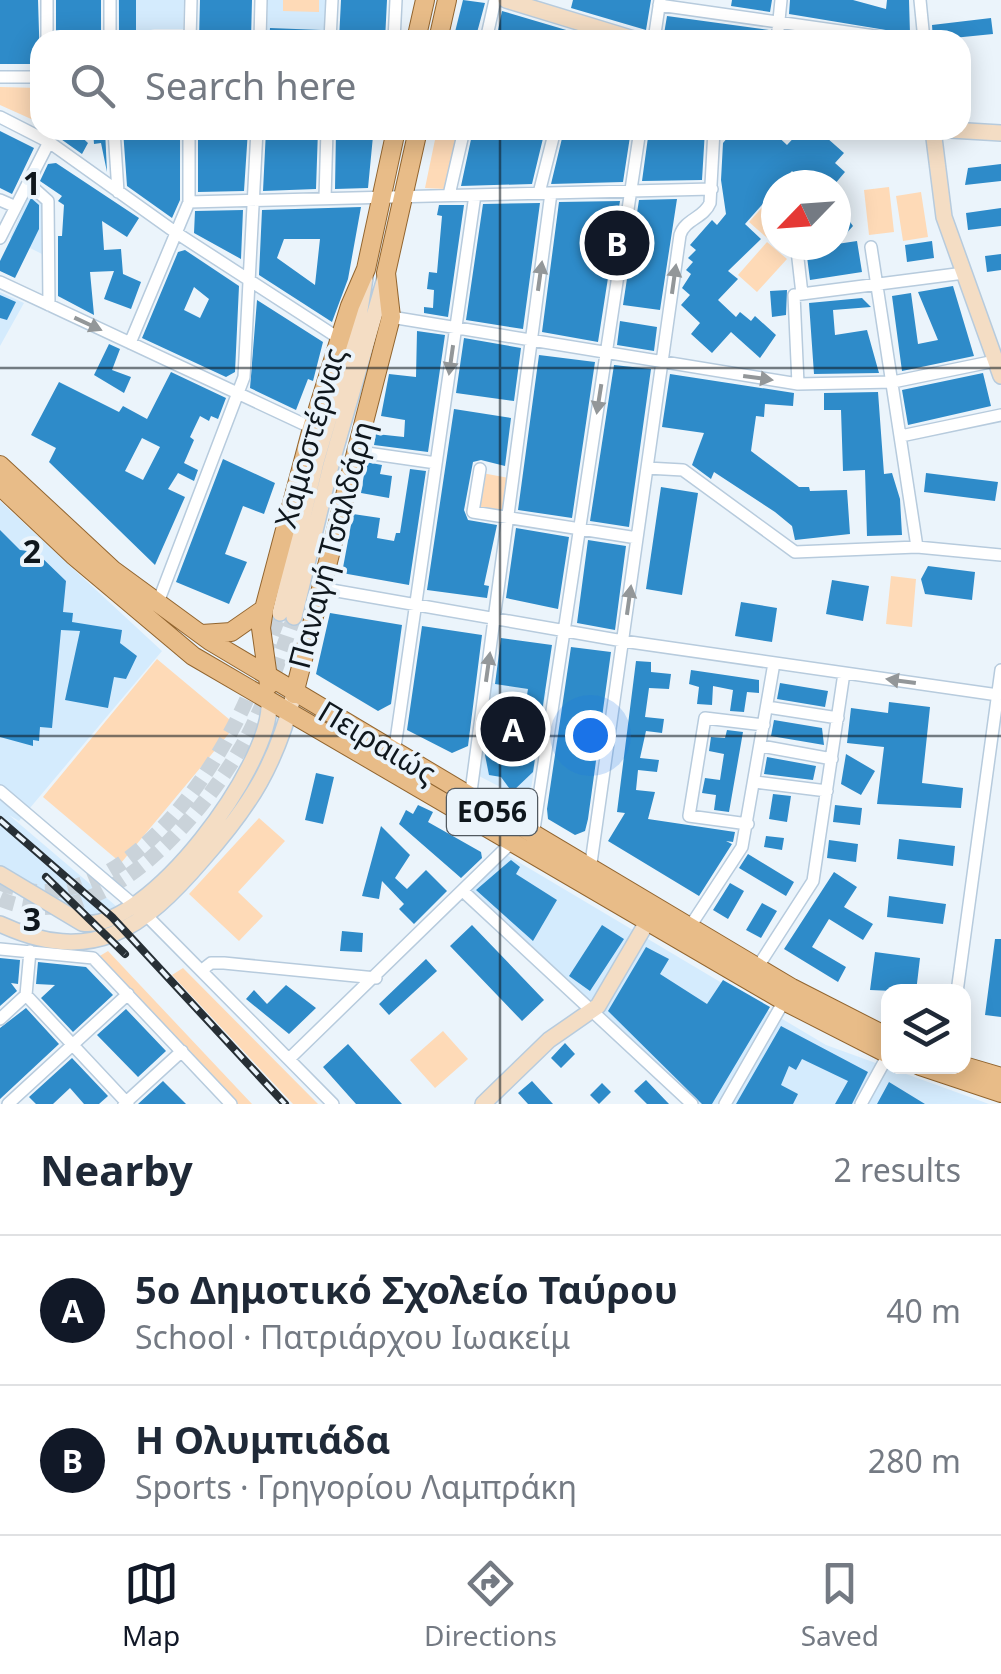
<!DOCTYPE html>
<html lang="en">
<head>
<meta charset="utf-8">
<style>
  :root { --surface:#fff; --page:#f6f6f7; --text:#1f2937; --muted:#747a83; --line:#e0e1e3; --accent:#111827 }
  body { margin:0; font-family:"Noto Sans",sans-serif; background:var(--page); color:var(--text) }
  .controls { position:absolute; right:30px; bottom:30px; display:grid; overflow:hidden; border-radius:20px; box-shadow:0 5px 25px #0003 }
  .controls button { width:90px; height:90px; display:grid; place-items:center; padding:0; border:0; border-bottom:2px solid var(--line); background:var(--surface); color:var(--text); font:50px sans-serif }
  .compass { position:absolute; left:761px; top:170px; width:90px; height:90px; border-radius:50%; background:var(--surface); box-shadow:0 5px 25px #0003; rotate:245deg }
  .you { position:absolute; left:590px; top:735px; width:35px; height:35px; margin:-25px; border:8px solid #fff; border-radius:50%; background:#1a73e8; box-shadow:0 0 0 15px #1a73e833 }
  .badge { display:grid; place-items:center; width:65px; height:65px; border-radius:50%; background:var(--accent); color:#fff; font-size:32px; font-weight:700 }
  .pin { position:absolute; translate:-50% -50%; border:5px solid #fff; box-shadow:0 2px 10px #0006 }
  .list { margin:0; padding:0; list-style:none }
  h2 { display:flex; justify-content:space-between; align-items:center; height:130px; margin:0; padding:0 40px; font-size:42px }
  h2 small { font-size:32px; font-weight:400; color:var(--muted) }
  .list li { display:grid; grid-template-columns:65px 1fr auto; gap:30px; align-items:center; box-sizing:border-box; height:150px; padding:0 40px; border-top:2px solid var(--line) }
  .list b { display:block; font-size:38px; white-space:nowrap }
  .list p { margin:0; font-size:32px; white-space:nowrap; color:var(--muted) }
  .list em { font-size:32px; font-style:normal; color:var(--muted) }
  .icon { flex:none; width:55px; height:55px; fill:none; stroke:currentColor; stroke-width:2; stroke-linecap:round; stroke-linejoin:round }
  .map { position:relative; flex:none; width:1001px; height:1104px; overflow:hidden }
  .search { position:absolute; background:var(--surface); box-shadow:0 5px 25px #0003; left:30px; right:30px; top:30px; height:110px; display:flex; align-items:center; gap:25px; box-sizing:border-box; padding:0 35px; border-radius:30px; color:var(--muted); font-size:38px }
  .sheet { height:430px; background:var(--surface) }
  nav { display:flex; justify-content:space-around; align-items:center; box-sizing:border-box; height:140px; border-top:2px solid var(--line); background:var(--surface); font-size:28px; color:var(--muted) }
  nav a { display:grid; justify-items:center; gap:5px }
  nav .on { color:var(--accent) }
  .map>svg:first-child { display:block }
</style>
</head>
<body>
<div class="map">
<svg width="1001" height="1104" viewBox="0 0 1001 1104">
  <rect width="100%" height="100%" fill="#ebf4fb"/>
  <path fill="#d4ebfd" d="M118,0H184L183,29H154L119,40Z
    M268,0H327V40H267Z
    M30,193L41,202L42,254L10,238Z
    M0,292L24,303L0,346Z
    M0,501L162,651L19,821L9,815L116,906L93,917L67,909L0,866Z
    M492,683L546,692L529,802L479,776Z
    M500,851L826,1045L989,1104H685L459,892Z"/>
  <path fill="#fedab7" d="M283,0H319V12L283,11Z
    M0,87L40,88V123L0,105Z
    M437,130H458L445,189L425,188Z
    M889,187L894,232L869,235L864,190Z
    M776,192V239L773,243L749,222Z
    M921,192L928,237L903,241L896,196Z
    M767,242L787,259L757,292L738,275Z
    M482,473L509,478L503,513L477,509Z
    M891,576L916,579L912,627L886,624Z
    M157,659L236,725L121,863L43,797Z
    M259,818L285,841L238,892L263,916L239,941L189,894Z
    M108,951L252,1104H233L98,957Z
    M183,968L318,1104H293L172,975Z
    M443,1031L468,1059L435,1088L410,1060Z"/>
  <path fill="#2e8bc9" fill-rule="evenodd" d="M0,0H38L40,64H0Z
    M56,0H101V40H56Z
    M119,0H136V40H119Z
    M200,0H252L251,40H199Z
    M341,0H387L385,40H339Z
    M463,0L485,3L475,40H453Z
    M573,0H651L646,30L571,8Z
    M732,0H772L770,12L731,6Z
    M790,0H853L886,9L887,0H909L910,34L789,14Z
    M502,11L573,32L570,40L522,33L520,40H496Z
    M667,16L769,30L768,40H663Z
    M991,18L993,34L933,40L932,25Z
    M270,28L321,30V40H269Z
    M57,130H74L88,143L82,154L58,137Z
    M93,130H105L107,172L101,143L94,144Z
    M123,130H180V200L172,218L127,186Z
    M198,130H248L244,191L198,192Z
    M266,130H318L316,189L263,191Z
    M336,130L373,136L368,188L335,189Z
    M473,130H545L532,184L461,186Z
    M564,130L628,134L631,130L623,182L551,184Z
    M649,130H705L702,180L642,181Z
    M734,130H771L787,145L801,130H818L844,153L835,163L845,172L834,185H807L792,171L745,224L761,239L728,271L738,279L718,300L736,317L740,312L751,321L755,316L776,335L760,358L731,332L712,353L691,334L700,323L681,305L690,295L682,288L691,274L686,270L693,262L688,258L696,250L690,245L712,220L717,225L726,214L721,180L723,143Z
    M0,131L34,148L12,194L0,188Z
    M56,163L139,218L127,237L102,221L104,250L121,249L123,274L141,282L131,309L104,299L114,271L90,272L94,315L58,296V236H62L64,205L58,201L62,196L40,181L48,164Z
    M1001,164V181L965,185L968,168Z
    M31,198L39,205V229L15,278L0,271V261Z
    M677,199L660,310L623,305L639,200Z
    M620,201L598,342L542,332L559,202Z
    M836,202L853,226L837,244L857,241L862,272L810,280L806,249L836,245Z
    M540,203L523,329L466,320L483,204Z
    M439,205H464L448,317L424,313V307L433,308L434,290L427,289L429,272L437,273L442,216L437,215Z
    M361,207L348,279L332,322L259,275L262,210ZM284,239H320L315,285L277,258Z
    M1001,208V226L968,230L966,213Z
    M243,210L241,259L194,233L195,211Z
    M932,241L934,258L907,262L905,245Z
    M185,250L239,286L235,372L226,377L142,338L178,252ZM194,287L209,299L200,318L184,310Z
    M1001,254V270L987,272L985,256Z
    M953,286L974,356L902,371L892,296L911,293L918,344L938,340L918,292Z
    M787,290L786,315L772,317L770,291Z
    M0,295L16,302L7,320L0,318Z
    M862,298L871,307L833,310L835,335L867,330L879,373L814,374L809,303Z
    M257,300L323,342L313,381L308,379L296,410L250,388Z
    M620,321L657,327L654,351L617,345Z
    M417,331L445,335L428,452L374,445L376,434L404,437L405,420L381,416L389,374L416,377Z
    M464,338L521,348L514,401L456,393Z
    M109,344L120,349L112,370L131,377L124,393L94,375Z
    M539,355L595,362L572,518L518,510Z
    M614,365L651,369L629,527L590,521Z
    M171,372L226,398L218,419L211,416L209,421L200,416L190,437L194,440L184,463L198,470L194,481L178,473L168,489L185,497L155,565L49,462L56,448L31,435L59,382L119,412L123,406L147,419ZM142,438L160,447L143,480L125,471Z
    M983,373L991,406L908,425L902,390Z
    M670,374L794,393L793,406L765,404L764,417L756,416L751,451L799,487H809L810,491L847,490L850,534L795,540L792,526L775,512L714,472L711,479L692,465L704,433L662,427Z
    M878,392L884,474L892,473L900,499L902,535L867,536L865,470L843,471L841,410H824V393Z
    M454,409L511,418L505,466L481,460L473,462L464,510L468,520L497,525L484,585L489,586L487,598L427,590Z
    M223,459L275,483L264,514L243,506L225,554L247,562L229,604L176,582Z
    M366,462L382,465L380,474L392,476L389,498L361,493Z
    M410,469L426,471L409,585L342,573L353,514L380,518L377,538L394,541L396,533H400Z
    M926,473L998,482L995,501L924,492Z
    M661,487L698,493L682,595L646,589Z
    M516,528L569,537L558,609L506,598Z
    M0,530L20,550L36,552L66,581L63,612L73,613L72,622L122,630L120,643L137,656L126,679L114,677L108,708L65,700L80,631L61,630L52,728L40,727L39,741L33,740V746L0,737Z
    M588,540L626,546L615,630L577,623Z
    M928,566L975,572L972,600L925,594L921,579Z
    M832,580L869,586L863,621L826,614Z
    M741,602L777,608L772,642L735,636Z
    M330,613L402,625L391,704L378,711L316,674Z
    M422,626L482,635L468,746L452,753L407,730Z
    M501,638L552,645L533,772L512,792L501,777L489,775L485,755L490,727L521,730L528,689L495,684Z
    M571,647L611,652L588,819L585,831L575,835L548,819L547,809Z
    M636,661L651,662V672L671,674L669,689L649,688L645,717L664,719L662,733L646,731L640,758L659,760L657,772L638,770L636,790L655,792L648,819L735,832L733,842L726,841L732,844L699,896L608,841L625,813L617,812Z
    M691,670L759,680V693L747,692L744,712L730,711L733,690L713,686L712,705L697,704L699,687L689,684Z
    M780,683L828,691L825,707L777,699Z
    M889,702L930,707L922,783L963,788L961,808L877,804L884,747L847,743L851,708L888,713Z
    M774,720L822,728L824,745L771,736Z
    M727,730L743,732L729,812L714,810L716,795L702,793L705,778L720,780L724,754L709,751L711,737L725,738Z
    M846,754L875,771L861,795L841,784Z
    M767,757L816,766L813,780L764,774Z
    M316,773L334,777L323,824L305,820Z
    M773,794L791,796L787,822L769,819Z
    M418,805L433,812L428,822L481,852L482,858L461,878L399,824L406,810L413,814Z
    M835,805L862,808L860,825L833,822Z
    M381,826L410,855L395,878L407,889L426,870L447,891L414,924L399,909L404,904L382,881L379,899L362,896Z
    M766,836L784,838L782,850L764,847Z
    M899,839L955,846L953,866L897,859Z
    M829,840L858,844L856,862L827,858Z
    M748,854L794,882L786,896L739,868Z
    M511,860L520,867L516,874L557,900L533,941L476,890Z
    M834,872L857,887L844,907L873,924L863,940L829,919L812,947L846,967L838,982L784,949Z
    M730,883L744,891L728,919L713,910Z
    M889,896L946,904L943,924L887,917Z
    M762,903L777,911L761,938L746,930Z
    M472,925L544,1000L522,1021L450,946Z
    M602,925L624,939L590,991L569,976Z
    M342,931L363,933L362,952L340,951Z
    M995,939H1001V1017L985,1015Z
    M646,947L669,959L660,974L707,1004L723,980L770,1007L712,1104H702L608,1011Z
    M875,952L920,958L916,992L870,990Z
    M0,958L20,960L18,984L11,983L17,991L0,1006Z
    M426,959L437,971L389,1015L379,1004Z
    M38,962L86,967L113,995L73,1032L41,998L55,985L36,984Z
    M286,985L316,1008L289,1034L246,999L254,990L267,1004Z
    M26,1008L59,1044L0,1099V1028Z
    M126,1009L166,1051L138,1077L97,1035Z
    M781,1026L868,1072L852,1104H835L848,1081L802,1059L796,1070L789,1066L781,1085L798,1094L793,1104H736Z
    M565,1043L575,1054L561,1068L551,1058Z
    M348,1044L402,1104H356L323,1067Z
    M72,1058L108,1096L99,1104H84L70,1088L53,1104H36L29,1097Z
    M646,1080L669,1104H647L634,1091Z
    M163,1081L186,1104H138Z
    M532,1081L553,1104H528L518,1093Z
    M889,1082L925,1104H877Z
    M602,1083L611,1092L599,1104L590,1095Z"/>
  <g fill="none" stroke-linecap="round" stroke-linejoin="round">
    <path stroke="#cad3da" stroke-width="15" stroke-dasharray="15 8" stroke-linecap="butt" d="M264,656L280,613
      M0,883C113,930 220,771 254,682
      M0,899C96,940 195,824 239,751C264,710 278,661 294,617"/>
    <g stroke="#b7cbdd" stroke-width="14">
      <path id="street" d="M47,0V40
        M110,0V40
        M920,0L924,40
        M659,5L903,40
        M190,40L191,0
        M260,40L261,0
        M330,40L332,0
        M394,40L396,0
        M486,40L495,0
        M654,40L660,0
        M777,40L781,0
        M0,77H40
        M0,117L49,142L175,232L340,339
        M114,130L118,192
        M28,183L48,201L49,305
        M539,193L555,130
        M449,195L464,130
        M325,198L327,130
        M0,200L16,207
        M189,202L712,189
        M0,238L49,142L48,130
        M871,247L917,547
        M797,250L802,294
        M0,282L312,428
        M391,317L798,384L893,382L995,361
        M130,343L189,202V130
        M798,384L794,295L964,273
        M901,436L1001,415
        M353,451L436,463
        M647,468L683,470L795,552L917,547L1001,555
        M480,469L473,512L637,538
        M320,588L623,641L998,695
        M157,605L244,377L257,130
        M767,707L838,718
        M761,746L832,759
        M394,754L475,195
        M755,782L827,791
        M0,791L148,917L333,1104
        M470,799L551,193
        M748,824L689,816L705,718L764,725
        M533,836L640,130
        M590,870L680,235C685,219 704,218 710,203L714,130
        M464,892L692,1104
        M689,928L742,847L774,663
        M0,949L93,958L231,1104
        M30,951L26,995L128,1104
        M757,968L813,881L844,673
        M202,970L211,963H224L376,978
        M957,992L1001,670
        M0,1019L26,995
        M289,1059L512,842
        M8,1104L128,994
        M124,1104L182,1051
        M725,1104L784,1001
        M861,1104L888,1055"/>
    </g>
    <g stroke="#b7cbdd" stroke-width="18">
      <path id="secondary" d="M506,0L637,40
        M933,130L944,217L1001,376
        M951,130L1001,133
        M280,613L316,462L359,316L365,278
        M294,617L331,465L385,278
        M0,874L82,923C148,933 273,763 269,702
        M0,924C92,967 143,929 203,859C251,805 276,764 294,694
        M483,1104L549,1040L598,1006L653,912"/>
    </g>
    <g stroke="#92652f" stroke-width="20">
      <path id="primary" d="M416,40L425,0
        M438,40L447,0
        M0,465L113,570L210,641L792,988L888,1037
        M0,486L73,555L193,656L784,1001L888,1054
        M202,634L231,632L264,609
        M269,685L261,628L264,609L312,428L350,306L366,269L396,130
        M294,694L391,317L386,273L418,130
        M920,1066L1001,1093
        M964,1066L1001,1077"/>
    </g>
    <use href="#street" stroke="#fff" stroke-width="11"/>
    <use href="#secondary" stroke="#f4ddc4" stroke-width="15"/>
    <use href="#primary" stroke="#e8bc88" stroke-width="18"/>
    <g stroke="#272f35" stroke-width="8">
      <path id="rail" d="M0,820L112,917L285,1104
        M46,877L125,954"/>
    </g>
    <use href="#rail" stroke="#ebf4fb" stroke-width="4" stroke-dasharray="11" stroke-linecap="butt"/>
  </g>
  <defs><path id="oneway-solid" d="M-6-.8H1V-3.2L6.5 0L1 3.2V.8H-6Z" transform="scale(2.5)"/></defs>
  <g fill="#939799">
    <use href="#oneway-solid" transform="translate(540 276) rotate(-82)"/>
    <use href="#oneway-solid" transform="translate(674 279) rotate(-82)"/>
    <use href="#oneway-solid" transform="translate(88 324) rotate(25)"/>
    <use href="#oneway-solid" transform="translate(451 360) rotate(98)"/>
    <use href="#oneway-solid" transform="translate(758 378) rotate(8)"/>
    <use href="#oneway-solid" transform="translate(599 399) rotate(99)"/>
    <use href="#oneway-solid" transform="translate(629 600) rotate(-82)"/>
    <use href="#oneway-solid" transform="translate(488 667) rotate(-82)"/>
    <use href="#oneway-solid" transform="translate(901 681) rotate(-172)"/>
  </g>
  <path fill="none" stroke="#0f171d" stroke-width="2.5" stroke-opacity="0.55" d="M500,0V40M500,130V1104M0,368H1001M0,736H1001"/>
  <g text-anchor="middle" stroke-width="8" stroke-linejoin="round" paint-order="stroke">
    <rect fill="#ebf4fb" stroke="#515960" stroke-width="2.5" x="447" y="789" width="90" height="46" rx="8"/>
    <g font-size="28" font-weight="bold" fill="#0f171d">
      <text x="492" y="822">ΕΟ56</text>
    </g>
    <g font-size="30" fill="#0f171d" stroke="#ebf4fb">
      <text transform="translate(311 438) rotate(-74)" y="10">Χαμοστέρνας</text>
      <text transform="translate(332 545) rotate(-75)" y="10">Παναγή Τσαλδάρη</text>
      <text transform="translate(377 743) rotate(31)" y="10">Πειραιώς</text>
    </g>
  </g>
  <g font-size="32" text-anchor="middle" font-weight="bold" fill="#0f171d" stroke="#ebf4fb" stroke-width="8" stroke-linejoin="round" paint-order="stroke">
    <text x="32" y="195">1</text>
    <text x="32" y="563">2</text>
    <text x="32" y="931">3</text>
  </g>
</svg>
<div class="controls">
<button><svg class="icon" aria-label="layers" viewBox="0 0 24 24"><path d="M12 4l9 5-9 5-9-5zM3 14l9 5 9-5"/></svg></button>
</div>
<svg class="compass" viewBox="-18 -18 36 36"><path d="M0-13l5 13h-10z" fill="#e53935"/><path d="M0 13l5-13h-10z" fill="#747a83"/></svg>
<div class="you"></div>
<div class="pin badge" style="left:513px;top:729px">A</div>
<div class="pin badge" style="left:617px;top:243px">B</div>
<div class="search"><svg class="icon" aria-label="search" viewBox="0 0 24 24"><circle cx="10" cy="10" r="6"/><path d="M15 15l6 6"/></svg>Search here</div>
</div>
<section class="sheet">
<h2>Nearby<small>2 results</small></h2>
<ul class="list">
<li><span class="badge">A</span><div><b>5ο Δημοτικό Σχολείο Ταύρου</b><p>School · Πατριάρχου Ιωακείμ</p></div><em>40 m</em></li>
<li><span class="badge">B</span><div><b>Η Ολυμπιάδα</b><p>Sports · Γρηγορίου Λαμπράκη</p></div><em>280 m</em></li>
</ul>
</section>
<nav>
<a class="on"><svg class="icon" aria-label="map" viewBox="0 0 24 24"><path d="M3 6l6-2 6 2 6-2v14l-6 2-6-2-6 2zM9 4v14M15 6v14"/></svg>Map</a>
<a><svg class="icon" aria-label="directions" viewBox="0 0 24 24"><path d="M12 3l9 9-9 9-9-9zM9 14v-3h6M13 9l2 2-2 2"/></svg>Directions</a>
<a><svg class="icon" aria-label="saved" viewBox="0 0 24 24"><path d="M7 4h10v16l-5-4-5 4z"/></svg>Saved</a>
</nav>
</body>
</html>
